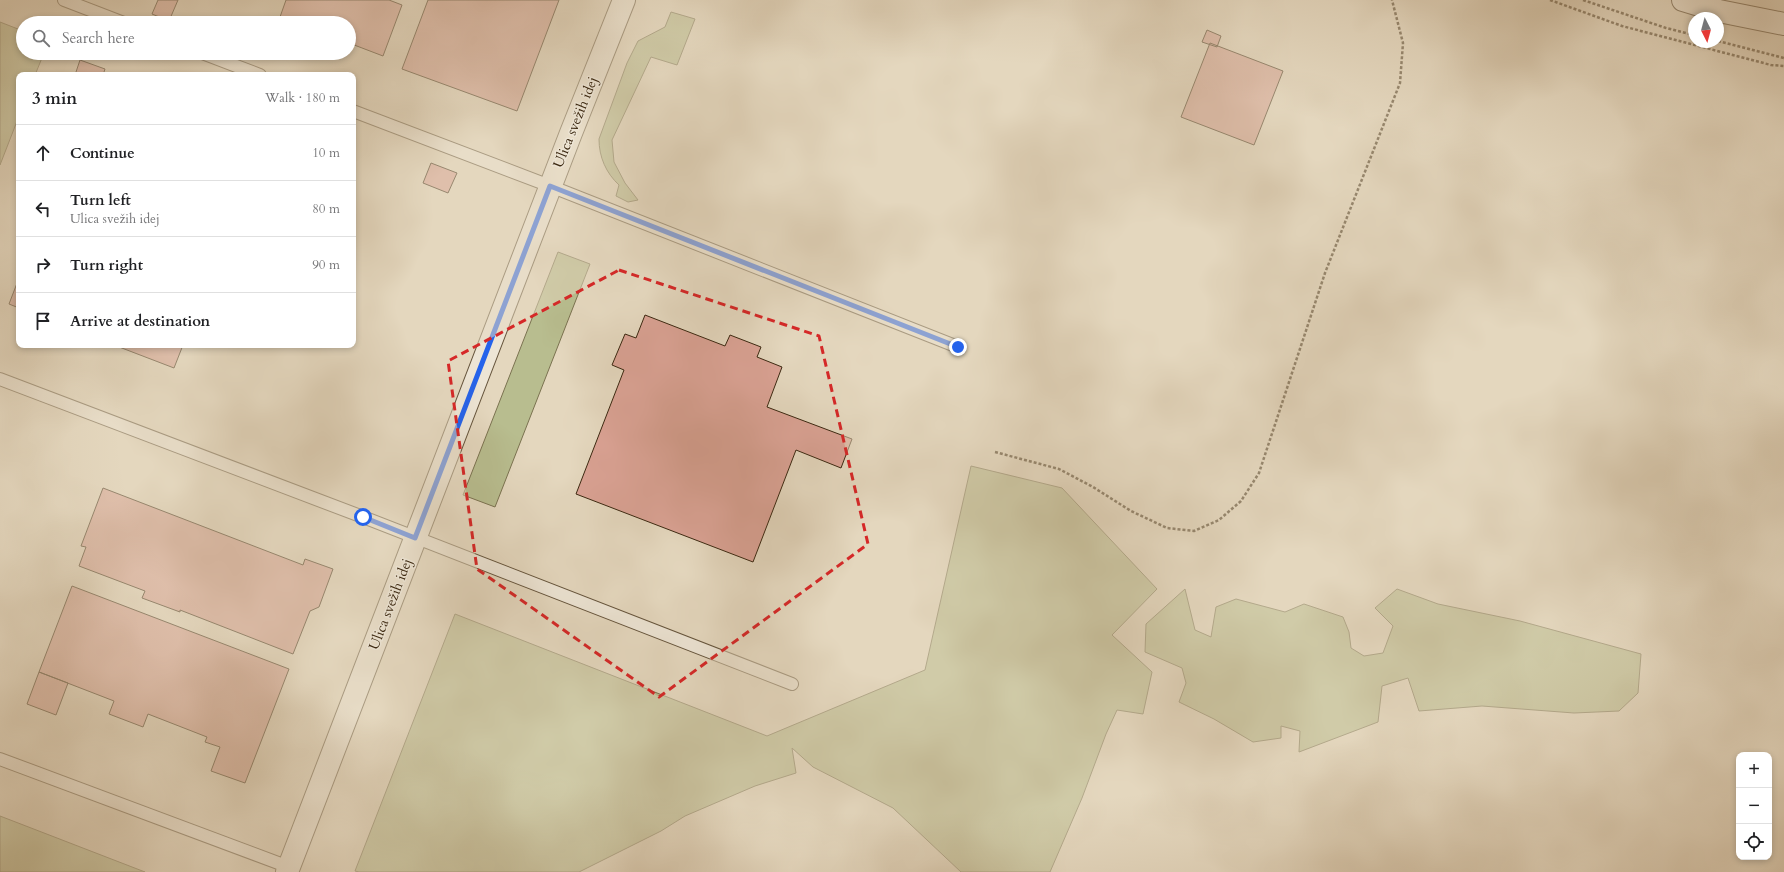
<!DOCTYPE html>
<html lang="en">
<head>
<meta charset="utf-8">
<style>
  :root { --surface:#fff; --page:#f2f2f2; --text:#202124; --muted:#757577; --line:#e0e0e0 }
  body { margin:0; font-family:Cardo,serif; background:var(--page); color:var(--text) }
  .controls { position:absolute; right:12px; bottom:12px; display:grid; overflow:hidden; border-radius:8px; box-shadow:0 2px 6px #0003 }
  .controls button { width:36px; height:36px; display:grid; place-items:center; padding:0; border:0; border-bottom:1px solid var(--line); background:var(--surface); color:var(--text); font:20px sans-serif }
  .compass { position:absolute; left:1688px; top:12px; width:36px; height:36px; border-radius:50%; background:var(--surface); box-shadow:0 2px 6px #0003; rotate:174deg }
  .stop { position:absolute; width:12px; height:12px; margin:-9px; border:3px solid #2563eb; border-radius:50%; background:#fff }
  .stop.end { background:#2563eb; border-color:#fff; box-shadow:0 1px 4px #0008 }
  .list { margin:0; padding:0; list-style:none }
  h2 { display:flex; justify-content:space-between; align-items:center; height:52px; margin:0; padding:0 16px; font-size:17px }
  h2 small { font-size:13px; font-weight:400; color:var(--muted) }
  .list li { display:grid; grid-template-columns:26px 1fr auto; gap:12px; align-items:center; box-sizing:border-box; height:56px; padding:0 16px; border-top:1px solid var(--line) }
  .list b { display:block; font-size:15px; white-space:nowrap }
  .list p { margin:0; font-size:13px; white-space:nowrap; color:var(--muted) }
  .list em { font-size:13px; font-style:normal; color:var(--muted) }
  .icon { flex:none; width:22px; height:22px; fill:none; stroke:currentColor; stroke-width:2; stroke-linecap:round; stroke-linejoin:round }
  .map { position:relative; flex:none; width:1784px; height:872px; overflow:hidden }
  .search { position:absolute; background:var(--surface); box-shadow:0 2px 6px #0003; left:16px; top:16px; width:340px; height:44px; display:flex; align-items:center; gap:10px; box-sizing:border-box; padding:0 14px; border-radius:22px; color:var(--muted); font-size:15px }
  .panel { position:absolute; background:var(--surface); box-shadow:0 2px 6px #0003; left:16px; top:72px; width:340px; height:276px; border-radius:8px }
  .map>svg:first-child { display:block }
</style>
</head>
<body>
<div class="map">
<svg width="1784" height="872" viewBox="0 0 1784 872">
  <rect width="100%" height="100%" fill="#e4d7be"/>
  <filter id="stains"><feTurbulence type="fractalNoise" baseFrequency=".005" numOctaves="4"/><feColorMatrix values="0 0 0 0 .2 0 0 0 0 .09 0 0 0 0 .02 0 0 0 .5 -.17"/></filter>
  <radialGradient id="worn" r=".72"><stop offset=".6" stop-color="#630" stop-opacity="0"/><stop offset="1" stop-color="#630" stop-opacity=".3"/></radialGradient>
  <path fill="#b8bd8f" stroke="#7a7250" d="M671,12L695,19L677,65L651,57L612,140L614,162L625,183L638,200L628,202L616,196L619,185C606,173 599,157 599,139L627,63L638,41L665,27Z
    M0,22L23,31V53H44L35,75H19V116L0,165Z
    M558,252L590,264L495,507L463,495Z
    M971,466L1062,488L1157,589L1112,635L1152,672L1143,714L1117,710L1106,734L1082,798L1050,872H961L893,808L813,767L792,748L796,773L755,786L685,816L661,831L579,872H359L355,871L455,614L767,736L925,670Z
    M1185,589L1195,630L1211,637L1216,607L1236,599L1285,612L1304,604L1343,617L1349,632L1351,648L1364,656L1383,653L1393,626L1375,608L1397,589L1438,604L1520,621L1641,654L1638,693L1619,711L1574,713L1482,706L1419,711L1408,678L1382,686L1378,722L1299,752L1300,731L1281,726V738L1253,742L1214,719L1179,702L1186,683L1182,668L1145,652L1146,624Z
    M0,816L145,872H0Z"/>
  <path fill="#daa294" stroke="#3b2811" d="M158,0H178L169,21L152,14Z
    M286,0H389L402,5L383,56L349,43V23H295L280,17Z
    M428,0H559L517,111L402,69Z
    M1207,30L1221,36L1217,47L1202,42Z
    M1210,43L1283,71L1254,145L1181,117Z
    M80,60L105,69L103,75H75Z
    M431,163L457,173L448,193L423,183Z
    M19,278V308L9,304Z
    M645,315L725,346L730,335L761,347L757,357L782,367L767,407L852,439L841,468L796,450L753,562L576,494L624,370L612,365L625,334L636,338Z
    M114,345H183L174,368Z
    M103,488L303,565L305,559L333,569L319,607L310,611L293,654L180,610V612L142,598L145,591L79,566L86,547L81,546Z
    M72,586L289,669L245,783L211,771L220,747L205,742L207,737L148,714L143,727L109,714L114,701L39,672Z
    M39,672L68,683L56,715L27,704Z"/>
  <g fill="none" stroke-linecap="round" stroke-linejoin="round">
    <g stroke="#65543c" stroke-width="14">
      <path id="lane" d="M64,0L124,23
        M202,53L260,75
        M353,111L550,186L958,347
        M0,379L363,517L792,684
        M0,759L289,867"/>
    </g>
    <g stroke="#65543c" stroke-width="24">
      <path id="street" d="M287,872L571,133L624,0"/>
    </g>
    <g stroke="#3b2811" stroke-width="24">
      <path id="secondary" d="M1683,0L1719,11L1784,24"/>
    </g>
    <path stroke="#3b2811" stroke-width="2.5" stroke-dasharray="3 2" stroke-linecap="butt" d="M1550,0L1622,26L1771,65L1784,66
      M1583,0L1666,28L1694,35
      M1718,41L1784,58
      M995,452L1059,469L1093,487L1131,511L1167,528L1194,531L1219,520L1241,501L1259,473L1325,273L1400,83L1403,43L1392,0"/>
    <use href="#lane" stroke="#ede5d5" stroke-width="12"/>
    <use href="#street" stroke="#ede5d5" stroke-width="22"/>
    <use href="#secondary" stroke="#ede5d5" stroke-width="22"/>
  </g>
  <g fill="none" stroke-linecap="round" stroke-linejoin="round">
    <path stroke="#2563eb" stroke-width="5" d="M363,517L415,538L550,186L958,347"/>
  </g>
  <path d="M0 0H1784V872H0ZM619,270L819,336L868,544L659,697L477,569L448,361Z" fill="#e4d7be" fill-opacity=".55" fill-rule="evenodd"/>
  <path fill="none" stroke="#d62828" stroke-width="3" stroke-dasharray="8 5" stroke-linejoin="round" d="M619,270L819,336L868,544L659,697L477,569L448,361Z"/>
  <g text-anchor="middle" stroke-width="3" stroke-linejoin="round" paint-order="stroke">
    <g font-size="14" fill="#3b2811" stroke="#ede5d5">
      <text transform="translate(575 122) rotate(-68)" y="5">Ulica svežih idej</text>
      <text transform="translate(390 604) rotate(-69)" y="5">Ulica svežih idej</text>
    </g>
  </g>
  <rect width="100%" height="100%" filter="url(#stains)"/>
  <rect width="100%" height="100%" fill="url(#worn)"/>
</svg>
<div class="controls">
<button>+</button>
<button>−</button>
<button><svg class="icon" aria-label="locate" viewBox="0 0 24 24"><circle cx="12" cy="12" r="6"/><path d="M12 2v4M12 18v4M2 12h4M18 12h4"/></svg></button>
</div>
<svg class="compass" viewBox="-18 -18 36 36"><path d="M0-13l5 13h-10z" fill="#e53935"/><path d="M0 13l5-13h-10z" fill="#757577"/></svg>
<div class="stop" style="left:363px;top:517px"></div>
<div class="stop end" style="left:958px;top:347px"></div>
<div class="search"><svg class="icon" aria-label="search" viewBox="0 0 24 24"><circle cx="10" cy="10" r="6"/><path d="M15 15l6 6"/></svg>Search here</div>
<section class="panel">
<h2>3 min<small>Walk · 180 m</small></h2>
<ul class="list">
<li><svg class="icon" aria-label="ahead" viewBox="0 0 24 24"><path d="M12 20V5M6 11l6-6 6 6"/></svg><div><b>Continue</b></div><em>10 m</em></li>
<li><svg class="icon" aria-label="left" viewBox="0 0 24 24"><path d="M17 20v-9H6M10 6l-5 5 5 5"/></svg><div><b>Turn left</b><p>Ulica svežih idej</p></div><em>80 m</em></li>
<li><svg class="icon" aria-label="right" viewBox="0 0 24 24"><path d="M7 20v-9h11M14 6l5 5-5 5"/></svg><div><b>Turn right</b></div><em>90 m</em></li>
<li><svg class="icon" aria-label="arrive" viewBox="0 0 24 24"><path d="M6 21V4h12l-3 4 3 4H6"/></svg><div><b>Arrive at destination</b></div></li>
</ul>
</section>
</div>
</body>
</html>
